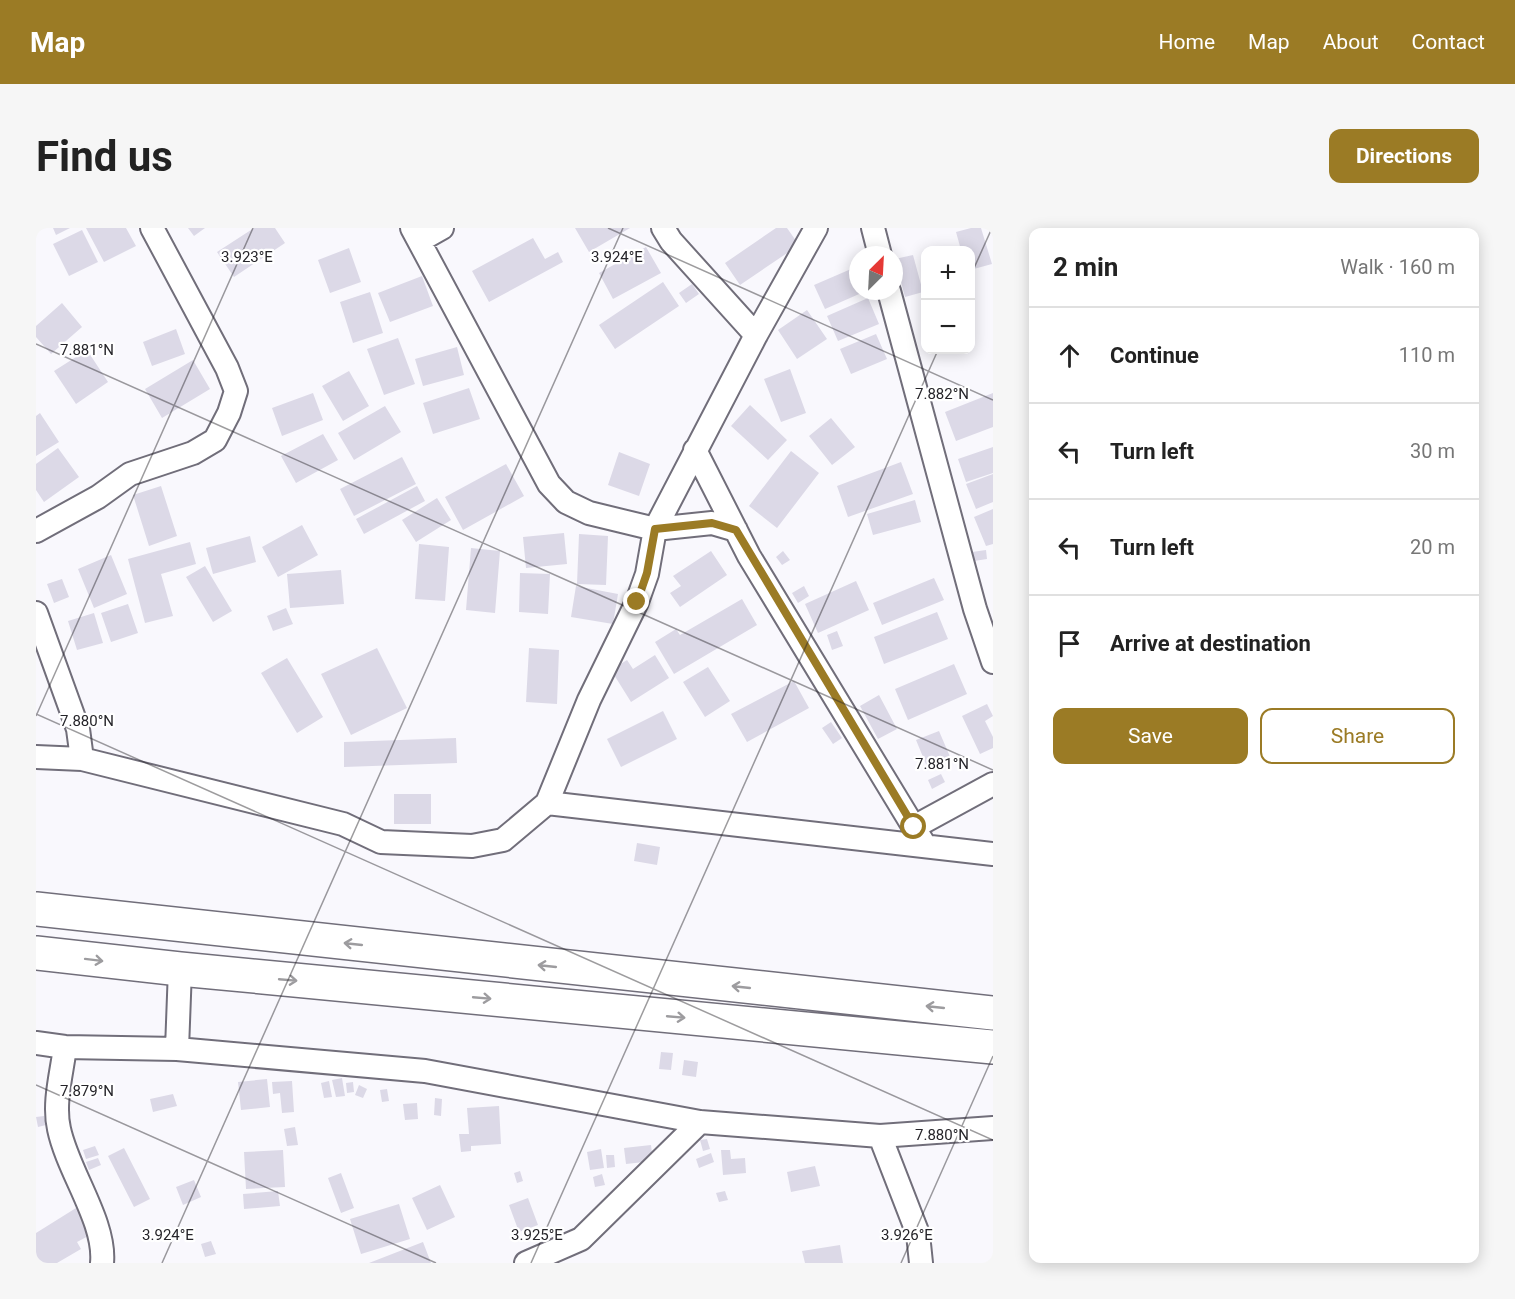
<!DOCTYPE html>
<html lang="en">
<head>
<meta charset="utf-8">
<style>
  :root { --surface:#fff; --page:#f6f6f6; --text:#222; --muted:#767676; --line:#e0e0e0; --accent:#9b7b25 }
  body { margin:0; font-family:Roboto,sans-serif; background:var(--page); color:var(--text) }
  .controls { position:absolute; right:18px; top:18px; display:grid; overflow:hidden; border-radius:12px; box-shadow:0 3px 15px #0003 }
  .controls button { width:54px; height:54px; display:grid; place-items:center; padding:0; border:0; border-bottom:2px solid var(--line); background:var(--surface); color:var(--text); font:30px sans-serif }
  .compass { position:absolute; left:813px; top:18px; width:54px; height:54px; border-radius:50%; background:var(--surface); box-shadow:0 3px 15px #0003; rotate:24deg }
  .stop { position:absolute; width:18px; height:18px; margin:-14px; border:4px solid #9b7b25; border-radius:50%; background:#fff }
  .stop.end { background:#9b7b25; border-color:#fff; box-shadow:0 2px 6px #0008 }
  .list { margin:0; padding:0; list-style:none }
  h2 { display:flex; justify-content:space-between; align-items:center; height:78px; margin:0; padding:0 24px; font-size:26px }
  h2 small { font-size:20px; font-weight:400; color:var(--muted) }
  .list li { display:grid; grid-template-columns:39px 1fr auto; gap:18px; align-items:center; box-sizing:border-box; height:96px; padding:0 24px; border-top:2px solid var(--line) }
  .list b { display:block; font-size:22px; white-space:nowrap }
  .list em { font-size:20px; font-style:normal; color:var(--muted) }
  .actions { display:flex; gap:12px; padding:18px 24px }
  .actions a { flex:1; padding:14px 0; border:2px solid var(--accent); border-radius:12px; text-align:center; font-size:21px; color:var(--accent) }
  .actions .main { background:var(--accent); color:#fff }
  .icon { flex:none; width:33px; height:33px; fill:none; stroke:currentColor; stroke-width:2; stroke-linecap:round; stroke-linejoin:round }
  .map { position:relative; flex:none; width:957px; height:1035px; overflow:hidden; border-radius:12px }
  header { display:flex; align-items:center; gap:36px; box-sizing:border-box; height:84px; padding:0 30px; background:var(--accent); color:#fff }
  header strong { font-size:28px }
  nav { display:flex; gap:33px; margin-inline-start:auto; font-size:21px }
  .intro { display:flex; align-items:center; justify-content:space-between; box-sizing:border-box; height:144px; padding:0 36px }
  h1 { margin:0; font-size:42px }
  .button { padding:15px 27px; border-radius:12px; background:var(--accent); color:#fff; font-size:21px; font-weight:700 }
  main { display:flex; gap:36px; padding:0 36px }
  aside { flex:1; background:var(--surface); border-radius:12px; box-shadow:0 3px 15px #0003 }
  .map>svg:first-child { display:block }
</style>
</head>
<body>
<header>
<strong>Map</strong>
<nav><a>Home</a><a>Map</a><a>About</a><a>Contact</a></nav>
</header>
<div class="intro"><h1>Find us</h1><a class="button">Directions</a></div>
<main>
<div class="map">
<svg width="957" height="1035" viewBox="0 0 957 1035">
  <rect width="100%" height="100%" fill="#f9f8fd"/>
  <path fill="#dcd9e7" d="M17,0H34L20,7Z
    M50,0H90L100,18L68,34Z
    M152,0H169L158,8Z
    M218,0H239L249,15L198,49L181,24Z
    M539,0H594L553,24Z
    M740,0H751L763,17L704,57L689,35Z
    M935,0H945L956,36L934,42V22H925L920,4Z
    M46,2L62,34L33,48L17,16Z
    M497,10L509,31L522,24L527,34L453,74L436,43Z
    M610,19L625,45L577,71L563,45Z
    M313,20L325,54L294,65L282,32Z
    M877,27L887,64L869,69L859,31Z
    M822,38V63H830L789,81L778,57Z
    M386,48L397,78L354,94L342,65Z
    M627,54L643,78L579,121L563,97Z
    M656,56L663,66L650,75L643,65Z
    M334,64L347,105L317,115L304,74Z
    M832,70L843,96L802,113L791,88Z
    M26,75L46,99L15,126L0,109V98Z
    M771,82L791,111L761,131L742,102Z
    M140,101L149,126L116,138L107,114Z
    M840,106L851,131L815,146L804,121Z
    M362,110L379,156L348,167L331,121Z
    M421,119L428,147L387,158L379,131Z
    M51,122L72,154L40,176L18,143Z
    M157,132L174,161L126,190L109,161Z
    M754,141L770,185L745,194L728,151Z
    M313,143L333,178L307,193L286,158Z
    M433,160L444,191L397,206L387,175Z
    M277,165L287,192L246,208L236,180Z
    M957,165V199L920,213L909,184Z
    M714,177L751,212L732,232L695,198Z
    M349,178L365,204L318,232L302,205Z
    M4,185L23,214L0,228V188Z
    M795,190L819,219L796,237L773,208Z
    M287,206L302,232L260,255L245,228Z
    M957,219V245L930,254L922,231Z
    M22,220L43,249L8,274L0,262V236Z
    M755,223L783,245L741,300L713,278Z
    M583,224L614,236L603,268L572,257Z
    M366,229L380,256L318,288L304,261Z
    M865,234L877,266L812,289L801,258Z
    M470,236L488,268L427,302L409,269Z
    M957,246V274L940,281L930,256Z
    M125,258L141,308L113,318L97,267Z
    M381,258L389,273L328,306L320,291Z
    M401,270L415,292L380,314L366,292Z
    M879,272L885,294L837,307L831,286Z
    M957,281V316L950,318L938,289Z
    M266,297L282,327L242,349L226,319Z
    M528,305L531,336L490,340L487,309Z
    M543,306L572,308L570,357L541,356Z
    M214,308L220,334L177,346L170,320Z
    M154,314L160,336L125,346L137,388L109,395L92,331Z
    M383,316L413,319L409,373L379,371Z
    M435,320L464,323L459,385L430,382Z
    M950,322L951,331L938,333L936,324Z
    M675,323L691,347L644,379L634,365L645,358L637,348Z
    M747,323L754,332L746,337L740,329Z
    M75,327L91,366L58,380L42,341Z
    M169,338L196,383L177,394L150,349Z
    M305,342L308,376L254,380L251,346Z
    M484,345L514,346L512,386L483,384Z
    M898,350L908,372L846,397L837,375Z
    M26,351L33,369L18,375L11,356Z
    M820,353L833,382L782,405L769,376Z
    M540,358L582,366L577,396L535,389Z
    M768,358L773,368L762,375L756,365Z
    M706,371L721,397L638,446L619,414L640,401L644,407Z
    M92,376L102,405L75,414L65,385Z
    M250,380L257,396L237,403L231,388Z
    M901,384L912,411L848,436L838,409Z
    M58,385L67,415L41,422L32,393Z
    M801,403L807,418L796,422L791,407Z
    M341,420L371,480L315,507L285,446Z
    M493,420L523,422L521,476L490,474Z
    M619,427L633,450L595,474L575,442L591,432L597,441Z
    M251,430L287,489L261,505L225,445Z
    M918,436L931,466L872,492L859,461Z
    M672,439L694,473L669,489L647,454Z
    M758,453L773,480L711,514L695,486Z
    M843,467L861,501L842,511L824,478Z
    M951,476L957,488L949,493L957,509V520L944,526L926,488Z
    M627,483L641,511L585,539L571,511Z
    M795,494L806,510L797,516L786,500Z
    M903,503L915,531L892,541L880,512Z
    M420,510L421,535L308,539V514Z
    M905,546L909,554L896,561L892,552Z
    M358,566H395V596H358Z
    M601,615L624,619L621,637L598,633Z
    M625,824L637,825L635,842L623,841Z
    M648,832L662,834L660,849L646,847Z
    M306,850L309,868L300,869L296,852Z
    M231,851L234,879L205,882L202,854Z
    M256,853L258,884L246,885L244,865L237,866L236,854Z
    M293,853L296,869L288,870L285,855Z
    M317,854L318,864L311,865L310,855Z
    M323,857L331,861L327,870L319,867Z
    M351,861L353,873L346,874L344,862Z
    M137,866L141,878L117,884L114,871Z
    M399,870L406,871L405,888L398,887Z
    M381,875L382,891L369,892L367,876Z
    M463,878L465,916L435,918V923L425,924L423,906H433L431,880Z
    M8,888L10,897L2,899L0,889Z
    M259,899L262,917L251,918L248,901Z
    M671,911L674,921L667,923L664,912Z
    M615,917L617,933L590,936L588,920Z
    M59,918L63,927L50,931L47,922Z
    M88,920L114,971L98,979L72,928Z
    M565,921L568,940L554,942L551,924Z
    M247,922L249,959L210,961L208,924Z
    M685,922H694L695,931L709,930L710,945L687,947Z
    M675,925L678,934L663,940L660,931Z
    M570,927H578L579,939L571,940Z
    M62,930L65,937L53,942L50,934Z
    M779,938L784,958L755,964L751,944Z
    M484,943L487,953L481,955L478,945Z
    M305,945L318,980L305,985L292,950Z
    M566,946L569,957L559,959L557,949Z
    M158,952L165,969L147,977L140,959Z
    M404,957L419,989L391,1002L376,970Z
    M242,963L244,978L208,981L207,966Z
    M689,963L692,972L683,974L680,965Z
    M492,970L502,997L483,1004L473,977Z
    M363,976L374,1011L325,1026L314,991Z
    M40,980L56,1006L41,1014L45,1021L21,1035H0V1005Z
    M175,1013L180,1026L169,1029L165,1016Z
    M387,1014L395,1035H333Z
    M804,1017L807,1035H769L766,1023Z"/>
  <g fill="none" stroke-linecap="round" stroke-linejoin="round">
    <g stroke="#716e7a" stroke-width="26">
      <path id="street" d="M376,0L513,256L530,274L553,285L619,301L676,295L700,302
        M627,0L635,13L720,107
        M837,0L844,27
        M383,13L406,0
        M853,63L939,381L957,434
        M659,222L713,328L888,616
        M0,303L62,269L94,246L157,225L179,212L193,185L200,163L191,140L116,0
        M0,385L42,501L46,531
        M0,529L46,531L307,596L345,614L436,618L467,612L511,575L957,626
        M511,575L553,472L601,374L611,346L619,301L720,107L780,0
        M878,599L957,556
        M0,815L29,819L141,821L389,843L664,894L844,908L957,900
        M29,819C26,844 17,875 23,901C32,944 70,994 66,1035
        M141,821L144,741
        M844,908L882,1006L885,1035
        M490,1035L545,1011L664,894"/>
    </g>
    <g stroke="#716e7a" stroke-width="36">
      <path id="highway" d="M0,681L957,785
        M0,725L144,741L957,819"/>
    </g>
    <use href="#street" stroke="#fff" stroke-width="22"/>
    <use href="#highway" stroke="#fff" stroke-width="33"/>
  </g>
  <defs><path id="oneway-shaft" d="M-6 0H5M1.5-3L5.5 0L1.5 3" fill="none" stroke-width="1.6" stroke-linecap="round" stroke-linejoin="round" transform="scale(1.5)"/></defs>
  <g stroke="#9d9c9f">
    <use href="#oneway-shaft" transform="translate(317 716) rotate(-174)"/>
    <use href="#oneway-shaft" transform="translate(58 732) rotate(7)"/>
    <use href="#oneway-shaft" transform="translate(511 738) rotate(-174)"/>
    <use href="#oneway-shaft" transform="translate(252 752) rotate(5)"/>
    <use href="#oneway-shaft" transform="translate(705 759) rotate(-174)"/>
    <use href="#oneway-shaft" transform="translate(446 770) rotate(5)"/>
    <use href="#oneway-shaft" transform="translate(899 779) rotate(-174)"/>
    <use href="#oneway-shaft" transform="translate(640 789) rotate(5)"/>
  </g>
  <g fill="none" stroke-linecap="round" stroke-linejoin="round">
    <path stroke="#9b7b25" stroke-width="8" d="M601,374L611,345L619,301L676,295L700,302L878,599"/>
  </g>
  <path fill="none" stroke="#252429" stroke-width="1.5" stroke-opacity="0.45" d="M572,0L957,172M934,49L956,0M0,116L957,542M0,486L957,912M0,488L217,0M0,857L400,1035M126,1035L587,0M495,1035L902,122M865,1035L957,828"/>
  <g font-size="15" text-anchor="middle" fill="#252429" stroke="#fff" stroke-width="4.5" stroke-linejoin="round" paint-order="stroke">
    <text x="581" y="34">3.924°E</text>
    <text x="211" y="34">3.923°E</text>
    <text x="51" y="127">7.881°N</text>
    <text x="906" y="171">7.882°N</text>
    <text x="51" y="498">7.880°N</text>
    <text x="906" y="541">7.881°N</text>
    <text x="51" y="868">7.879°N</text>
    <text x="906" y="912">7.880°N</text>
    <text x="132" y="1012">3.924°E</text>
    <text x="501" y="1012">3.925°E</text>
    <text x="871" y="1012">3.926°E</text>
  </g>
</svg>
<div class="controls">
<button>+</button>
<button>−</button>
</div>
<svg class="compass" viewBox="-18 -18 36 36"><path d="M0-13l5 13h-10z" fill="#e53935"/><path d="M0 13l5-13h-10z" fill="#767676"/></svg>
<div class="stop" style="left:878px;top:599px"></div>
<div class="stop end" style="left:601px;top:374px"></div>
</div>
<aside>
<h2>2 min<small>Walk · 160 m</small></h2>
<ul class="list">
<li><svg class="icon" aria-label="ahead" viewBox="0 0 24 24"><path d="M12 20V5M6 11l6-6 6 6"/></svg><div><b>Continue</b></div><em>110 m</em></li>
<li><svg class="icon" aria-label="left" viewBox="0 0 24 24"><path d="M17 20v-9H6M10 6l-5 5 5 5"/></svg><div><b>Turn left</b></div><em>30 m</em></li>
<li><svg class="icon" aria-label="left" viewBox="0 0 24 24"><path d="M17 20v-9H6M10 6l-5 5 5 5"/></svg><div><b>Turn left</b></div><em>20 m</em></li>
<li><svg class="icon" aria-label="arrive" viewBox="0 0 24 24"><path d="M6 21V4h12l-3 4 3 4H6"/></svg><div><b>Arrive at destination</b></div></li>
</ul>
<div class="actions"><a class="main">Save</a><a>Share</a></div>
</aside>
</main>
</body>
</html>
